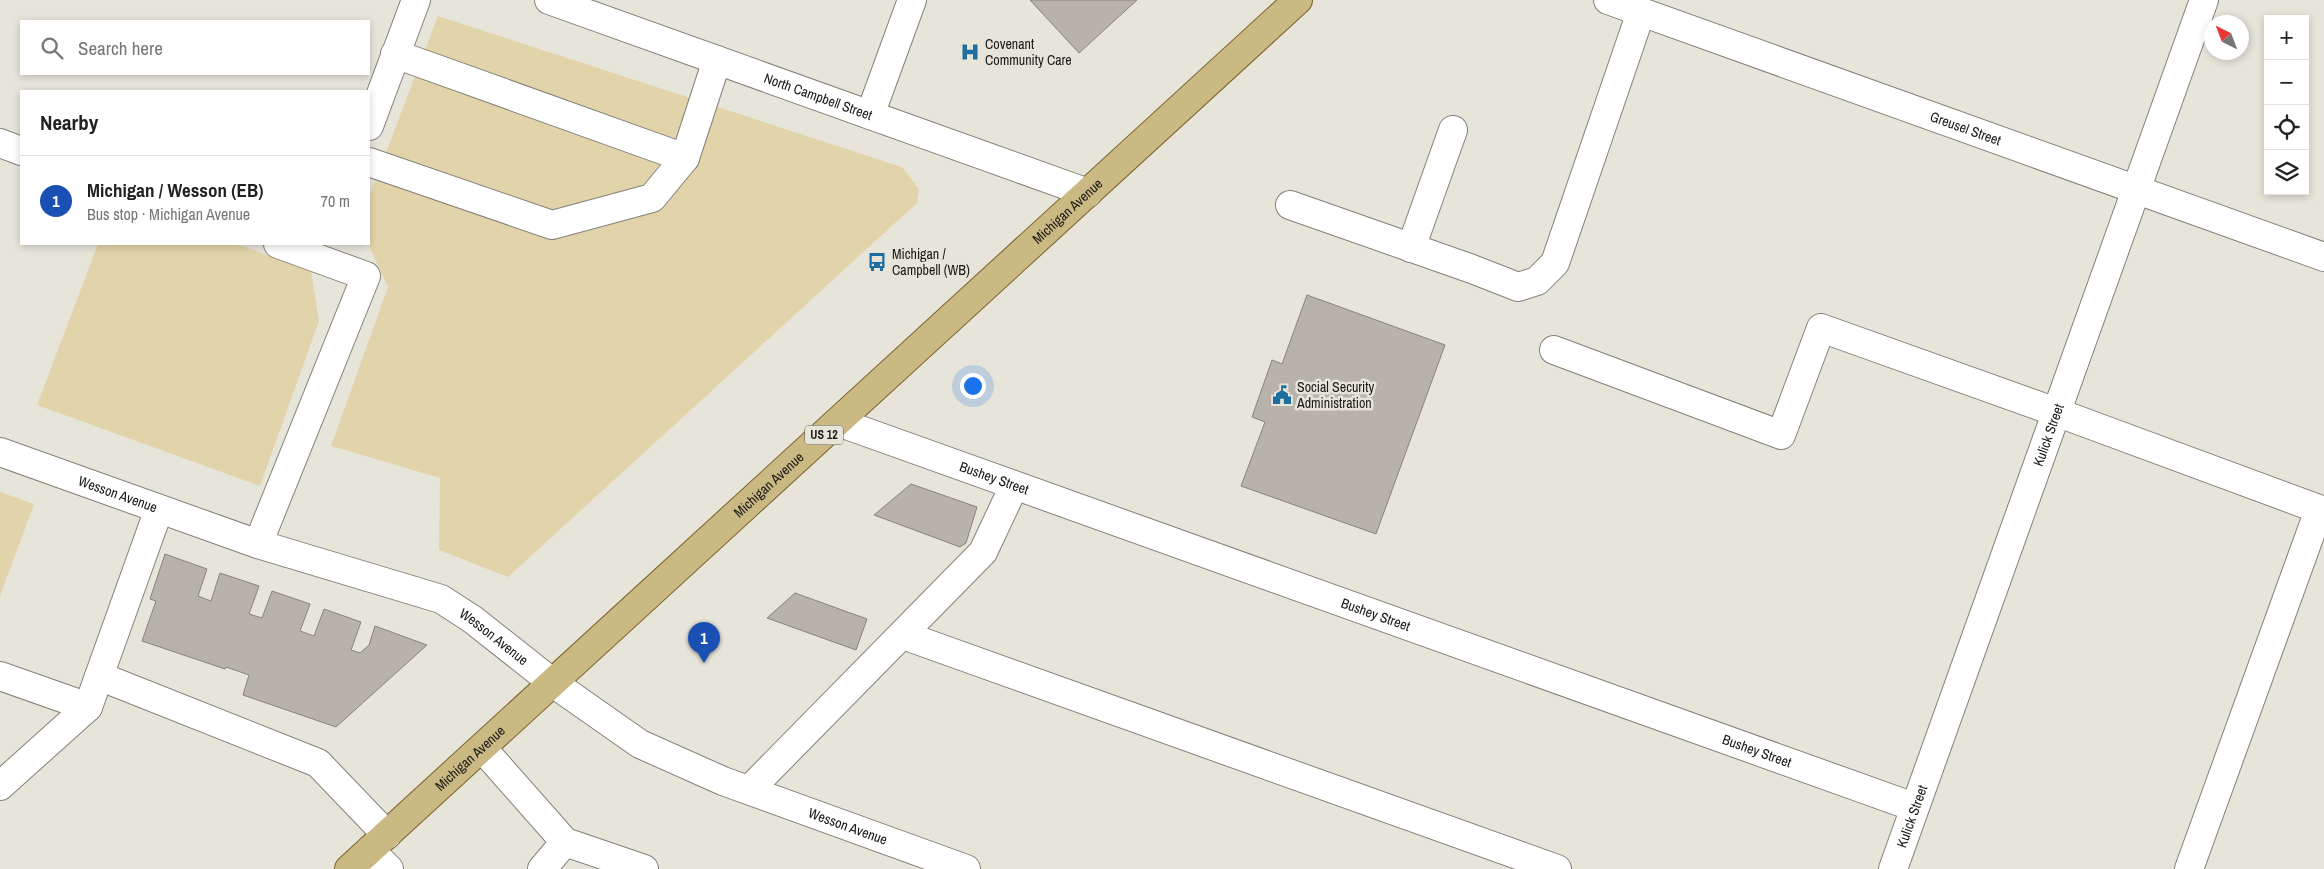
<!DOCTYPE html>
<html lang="en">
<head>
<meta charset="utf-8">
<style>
  :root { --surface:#fff; --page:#f6f6f6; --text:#222; --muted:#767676; --line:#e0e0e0; --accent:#1e6fa0 }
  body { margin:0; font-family:"Archivo Narrow",sans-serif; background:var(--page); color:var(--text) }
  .controls { position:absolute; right:15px; top:15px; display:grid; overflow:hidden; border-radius:0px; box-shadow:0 2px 8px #0003 }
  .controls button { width:45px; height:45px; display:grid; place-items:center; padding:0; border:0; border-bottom:1px solid var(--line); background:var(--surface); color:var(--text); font:25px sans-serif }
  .compass { position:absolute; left:2204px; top:15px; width:45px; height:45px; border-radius:50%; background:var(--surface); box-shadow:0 2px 8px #0003; rotate:318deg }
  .you { position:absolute; left:972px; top:385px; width:18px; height:18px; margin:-12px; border:4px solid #fff; border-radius:50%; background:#1a73e8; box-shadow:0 0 0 8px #1a73e833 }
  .badge { display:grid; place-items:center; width:32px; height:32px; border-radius:50%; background:var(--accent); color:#fff; font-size:16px; font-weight:700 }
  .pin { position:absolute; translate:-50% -41px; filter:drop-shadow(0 1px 2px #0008) }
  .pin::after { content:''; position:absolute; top:26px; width:18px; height:15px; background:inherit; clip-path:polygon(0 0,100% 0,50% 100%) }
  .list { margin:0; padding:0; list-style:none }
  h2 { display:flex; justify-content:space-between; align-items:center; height:65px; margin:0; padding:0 20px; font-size:21px }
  h2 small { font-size:16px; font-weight:400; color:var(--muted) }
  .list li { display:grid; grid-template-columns:32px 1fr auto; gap:15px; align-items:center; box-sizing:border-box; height:90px; padding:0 20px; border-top:1px solid var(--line) }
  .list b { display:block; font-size:19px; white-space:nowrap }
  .list p { margin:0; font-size:16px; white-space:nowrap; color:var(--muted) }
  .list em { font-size:16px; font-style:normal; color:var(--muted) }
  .icon { flex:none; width:28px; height:28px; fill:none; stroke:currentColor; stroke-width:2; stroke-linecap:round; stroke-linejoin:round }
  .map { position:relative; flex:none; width:2324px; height:869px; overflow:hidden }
  .search { position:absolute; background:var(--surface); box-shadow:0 2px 8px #0003; left:20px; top:20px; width:350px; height:55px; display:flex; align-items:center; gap:12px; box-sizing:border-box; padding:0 18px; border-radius:0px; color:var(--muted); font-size:19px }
  .panel { position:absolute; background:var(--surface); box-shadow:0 2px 8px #0003; left:20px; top:90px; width:350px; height:155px; border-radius:0px }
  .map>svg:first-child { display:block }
</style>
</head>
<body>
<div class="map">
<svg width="2324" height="869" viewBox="0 0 2324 869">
  <rect width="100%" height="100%" fill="#e7e4da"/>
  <path fill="#e2d4aa" d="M438,16L902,167L919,189L917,203L508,577L439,550L440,478L331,446L388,287L368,244L369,197Z
    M98,244H237L311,271L319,321L260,486L37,405Z
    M0,492L34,504L0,596Z"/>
  <path fill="#b7b3aa" stroke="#87847b" d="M1030,0H1137L1079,53Z
    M1307,295L1445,345L1376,534L1241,486L1265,422L1252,417L1272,360L1282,364Z
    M911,484L977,507L966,543L960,547L874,515Z
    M165,554L207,569L198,596L211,601L220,573L259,586L249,614L262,618L272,591L310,604L300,631L314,636L324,609L361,622L351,650L360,653L369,645L375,626L427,645L336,727L243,695L249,675L226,667L225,669L142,641L156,601L150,599Z
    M795,593L867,619L856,650L767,618Z"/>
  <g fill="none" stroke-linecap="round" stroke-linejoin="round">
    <g stroke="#848179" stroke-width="30">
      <g id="minor">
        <path id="s1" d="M549,0L1088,193"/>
        <path id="s2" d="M1608,0L2324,257"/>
        <path d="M870,115L912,0"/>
        <path d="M369,126L416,0"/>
        <path d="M0,143L21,151"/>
        <path d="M685,158L717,60"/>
        <path d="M369,162L552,225L652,198L685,158L395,54"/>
        <path d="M1290,205L1472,269L1518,287L1537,281L1555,263L1641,12"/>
        <path d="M1411,248L1453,130"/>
        <path d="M1554,350L1781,435L1821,328L2056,412L2324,511"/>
        <path id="s3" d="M838,422L1914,807"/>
        <path id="s4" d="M0,452L258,544L441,599L472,619L553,683L640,744L723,781L966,869"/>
        <path d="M258,544L366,276L278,244"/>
        <path d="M903,635L1557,869"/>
        <path d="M0,676L88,707"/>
        <path d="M99,676L318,763L387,835"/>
        <path d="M482,748L565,842L644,869"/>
        <path d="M0,786L88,707L159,509"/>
        <path d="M749,790L983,552L1014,486"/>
        <path d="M370,850L389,869"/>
        <path d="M542,869L565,842"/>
        <path id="s5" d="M1893,869L2204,0"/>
        <path d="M2189,869L2319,510"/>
      </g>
    </g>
    <g stroke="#766228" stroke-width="30">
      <g id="major">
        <path id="s6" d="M349,869L1298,0"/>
      </g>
    </g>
    <use href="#minor" stroke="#fff" stroke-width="28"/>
    <use href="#major" stroke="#cab983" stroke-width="28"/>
  </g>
  <defs>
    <g id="hospital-bare" transform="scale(1.5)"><path d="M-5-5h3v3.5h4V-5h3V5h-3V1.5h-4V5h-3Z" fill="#1e6fa0" stroke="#e7e4da" stroke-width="2.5" paint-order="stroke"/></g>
    <g id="bus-bare" transform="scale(1.5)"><path d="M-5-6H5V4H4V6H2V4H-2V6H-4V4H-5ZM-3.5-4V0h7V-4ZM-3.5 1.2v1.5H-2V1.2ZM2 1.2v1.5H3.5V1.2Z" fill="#1e6fa0" stroke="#e7e4da" stroke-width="2.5" paint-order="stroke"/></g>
    <g id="civic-bare" transform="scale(1.5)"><path d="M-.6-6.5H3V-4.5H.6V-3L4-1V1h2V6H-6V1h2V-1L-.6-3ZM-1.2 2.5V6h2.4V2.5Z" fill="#1e6fa0" stroke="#e7e4da" stroke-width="2.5" paint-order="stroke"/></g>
  </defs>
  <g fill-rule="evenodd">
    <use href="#hospital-bare" x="970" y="52"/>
    <use href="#bus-bare" x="877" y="262"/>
    <use href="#civic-bare" x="1282" y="395"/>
  </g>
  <g text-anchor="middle" stroke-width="5" stroke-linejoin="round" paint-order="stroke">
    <rect fill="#e7e4da" stroke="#585651" stroke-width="1" x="805" y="425.5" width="38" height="19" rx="4"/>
    <g font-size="12" font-weight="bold" fill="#1a1916">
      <text x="824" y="439">US 12</text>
    </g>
    <g font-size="14" fill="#1a1916" stroke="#e7e4da" text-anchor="start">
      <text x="985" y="49">Covenant<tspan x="985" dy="16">Community Care</tspan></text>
      <text x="892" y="259">Michigan /<tspan x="892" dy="16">Campbell (WB)</tspan></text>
      <text x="1297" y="392">Social Security<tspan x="1297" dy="16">Administration</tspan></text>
    </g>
    <g font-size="14" fill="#1a1916" stroke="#e7e4da">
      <text dy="5" stroke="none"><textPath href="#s1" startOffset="286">North Campbell Street</textPath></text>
      <text dy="5" stroke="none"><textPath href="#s2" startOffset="380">Greusel Street</textPath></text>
      <text dy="5" stroke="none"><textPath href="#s6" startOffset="974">Michigan Avenue</textPath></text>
      <text dy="5" stroke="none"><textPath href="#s5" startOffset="461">Kulick Street</textPath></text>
      <text dy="5" stroke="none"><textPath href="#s3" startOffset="166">Bushey Street</textPath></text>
      <text dy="5" stroke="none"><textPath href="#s6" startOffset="569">Michigan Avenue</textPath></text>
      <text dy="5" stroke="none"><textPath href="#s4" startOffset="125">Wesson Avenue</textPath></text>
      <text dy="5" stroke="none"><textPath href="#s3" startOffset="571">Bushey Street</textPath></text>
      <text dy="5" stroke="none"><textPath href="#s4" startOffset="530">Wesson Avenue</textPath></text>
      <text dy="5" stroke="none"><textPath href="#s3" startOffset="976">Bushey Street</textPath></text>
      <text dy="5" stroke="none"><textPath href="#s6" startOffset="164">Michigan Avenue</textPath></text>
      <text dy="5" stroke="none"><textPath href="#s5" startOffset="56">Kulick Street</textPath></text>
      <text dy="5" stroke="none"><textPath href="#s4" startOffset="935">Wesson Avenue</textPath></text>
    </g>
  </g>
</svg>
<div class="controls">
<button>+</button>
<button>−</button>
<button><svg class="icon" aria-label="locate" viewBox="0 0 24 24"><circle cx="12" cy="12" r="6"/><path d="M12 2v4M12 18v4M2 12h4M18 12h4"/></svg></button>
<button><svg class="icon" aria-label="layers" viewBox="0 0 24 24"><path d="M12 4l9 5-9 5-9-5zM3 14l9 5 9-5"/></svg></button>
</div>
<svg class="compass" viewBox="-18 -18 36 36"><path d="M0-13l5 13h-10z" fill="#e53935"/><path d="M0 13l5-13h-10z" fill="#767676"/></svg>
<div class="you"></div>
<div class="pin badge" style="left:704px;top:663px;background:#1a4fb4">1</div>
<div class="search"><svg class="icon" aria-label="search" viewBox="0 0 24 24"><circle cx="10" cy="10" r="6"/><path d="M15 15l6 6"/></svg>Search here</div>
<section class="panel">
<h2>Nearby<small></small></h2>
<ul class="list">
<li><span class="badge" style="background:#1a4fb4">1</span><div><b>Michigan / Wesson (EB)</b><p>Bus stop · Michigan Avenue</p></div><em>70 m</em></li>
</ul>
</section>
</div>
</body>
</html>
